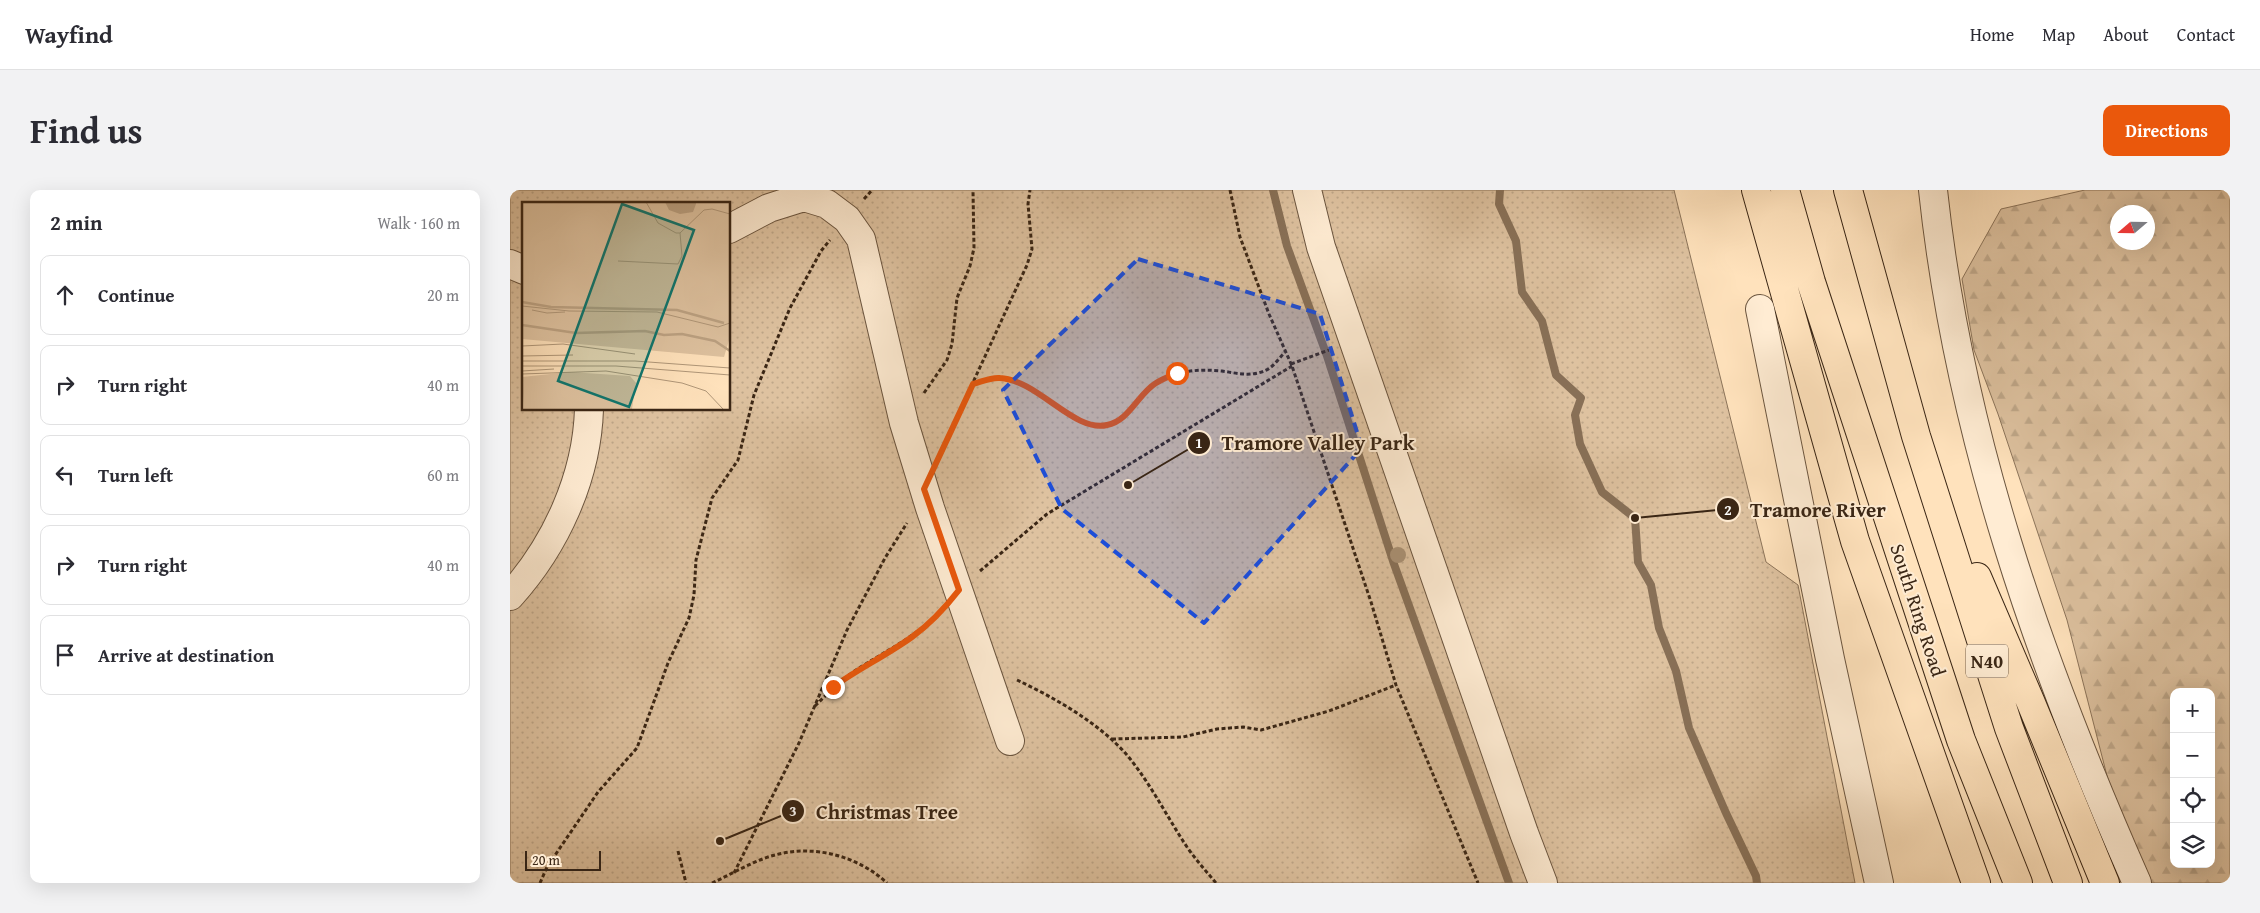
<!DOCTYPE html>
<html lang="en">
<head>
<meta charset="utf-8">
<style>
  :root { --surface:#fff; --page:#f2f2f3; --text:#2b2b33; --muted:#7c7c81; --line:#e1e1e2; --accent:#ea580c }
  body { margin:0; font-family:"Gentium Book Plus",serif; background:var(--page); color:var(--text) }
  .controls { position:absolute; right:15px; bottom:15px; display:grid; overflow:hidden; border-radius:10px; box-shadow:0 5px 20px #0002 }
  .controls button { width:45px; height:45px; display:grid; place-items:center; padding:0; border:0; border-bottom:1px solid var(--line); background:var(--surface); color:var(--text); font:25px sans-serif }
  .compass { position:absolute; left:1600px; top:15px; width:45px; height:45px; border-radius:50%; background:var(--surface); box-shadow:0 5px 20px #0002; rotate:250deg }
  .scale { position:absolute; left:15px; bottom:12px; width:76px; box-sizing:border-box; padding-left:5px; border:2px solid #3a2615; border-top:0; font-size:14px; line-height:18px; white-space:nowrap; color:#3a2615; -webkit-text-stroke:4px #ffecd3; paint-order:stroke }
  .stop { position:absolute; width:15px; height:15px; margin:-11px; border:4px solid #ea580c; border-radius:50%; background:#fff }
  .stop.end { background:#ea580c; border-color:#fff; box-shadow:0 1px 5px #0008 }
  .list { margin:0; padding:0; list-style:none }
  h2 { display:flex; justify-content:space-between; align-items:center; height:65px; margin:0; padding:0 20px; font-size:21px }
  h2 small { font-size:16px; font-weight:400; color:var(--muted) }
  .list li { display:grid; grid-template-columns:32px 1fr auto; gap:15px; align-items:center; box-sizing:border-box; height:80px; margin:0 10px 10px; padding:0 10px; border:1px solid var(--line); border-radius:10px }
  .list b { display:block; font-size:19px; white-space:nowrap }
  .list em { font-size:16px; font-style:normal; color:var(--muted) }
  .icon { flex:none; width:28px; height:28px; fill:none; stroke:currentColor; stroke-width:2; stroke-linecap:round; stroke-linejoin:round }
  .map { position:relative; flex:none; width:1720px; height:693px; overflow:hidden; border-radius:10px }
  header { display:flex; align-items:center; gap:30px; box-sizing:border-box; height:70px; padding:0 25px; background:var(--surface); border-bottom:1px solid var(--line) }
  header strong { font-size:24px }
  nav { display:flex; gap:28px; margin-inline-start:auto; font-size:18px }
  .intro { display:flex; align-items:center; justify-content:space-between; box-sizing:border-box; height:120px; padding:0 30px }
  h1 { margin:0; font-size:35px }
  .button { padding:12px 22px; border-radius:10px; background:var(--accent); color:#fff; font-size:18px; font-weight:700 }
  main { display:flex; gap:30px; padding:0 30px }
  aside { flex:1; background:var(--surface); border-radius:10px; box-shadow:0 5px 20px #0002 }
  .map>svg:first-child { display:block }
</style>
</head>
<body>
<header>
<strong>Wayfind</strong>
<nav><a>Home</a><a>Map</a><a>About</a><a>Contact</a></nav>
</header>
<div class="intro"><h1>Find us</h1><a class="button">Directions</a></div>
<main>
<aside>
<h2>2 min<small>Walk · 160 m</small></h2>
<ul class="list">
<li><svg class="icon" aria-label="ahead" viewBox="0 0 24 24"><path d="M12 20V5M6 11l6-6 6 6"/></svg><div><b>Continue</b></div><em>20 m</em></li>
<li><svg class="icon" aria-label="right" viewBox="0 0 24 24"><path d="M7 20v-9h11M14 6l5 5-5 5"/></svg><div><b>Turn right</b></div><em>40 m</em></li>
<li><svg class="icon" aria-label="left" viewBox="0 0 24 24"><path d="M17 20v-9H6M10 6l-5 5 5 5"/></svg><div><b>Turn left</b></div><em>60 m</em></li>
<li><svg class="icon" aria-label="right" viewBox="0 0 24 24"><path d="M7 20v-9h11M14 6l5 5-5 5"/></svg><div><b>Turn right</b></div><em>40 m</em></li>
<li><svg class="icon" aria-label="arrive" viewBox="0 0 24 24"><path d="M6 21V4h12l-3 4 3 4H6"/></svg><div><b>Arrive at destination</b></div></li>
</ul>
</aside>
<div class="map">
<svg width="1720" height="693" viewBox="0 0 1720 693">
  <defs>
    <pattern id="forest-firs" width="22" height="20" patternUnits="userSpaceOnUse" patternTransform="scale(1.25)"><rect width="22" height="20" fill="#dec2a0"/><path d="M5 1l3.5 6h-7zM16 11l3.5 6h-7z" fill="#bfa789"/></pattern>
    <pattern id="park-dots" width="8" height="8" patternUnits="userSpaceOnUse" patternTransform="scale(1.25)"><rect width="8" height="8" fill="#dec2a0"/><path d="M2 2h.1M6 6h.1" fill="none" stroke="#bfa789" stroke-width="1.8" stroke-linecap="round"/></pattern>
  </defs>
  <rect width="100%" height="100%" fill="#ffe2bc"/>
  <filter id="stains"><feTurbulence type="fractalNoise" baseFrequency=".004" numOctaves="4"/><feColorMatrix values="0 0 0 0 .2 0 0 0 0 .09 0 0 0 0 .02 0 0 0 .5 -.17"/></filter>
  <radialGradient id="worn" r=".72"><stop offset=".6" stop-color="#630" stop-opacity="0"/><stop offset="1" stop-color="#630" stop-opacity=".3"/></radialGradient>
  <path fill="url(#forest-firs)" stroke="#8c745a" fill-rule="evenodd" d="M1575,0H1720V693H1641L1605,617L1557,430L1488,224L1464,160L1452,89L1491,19ZM1608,22H1638V52H1608ZM1664,502H1701V674H1664Z"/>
  <path fill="url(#park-dots)" stroke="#8c745a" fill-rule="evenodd" d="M0,0H1164L1256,372L1288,395L1345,693H0ZM14,14H219V219H14Z"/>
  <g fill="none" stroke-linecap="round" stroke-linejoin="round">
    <path stroke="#887057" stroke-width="8" d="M763,0L777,56L817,166L884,374L999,693
      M990,0L989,14L1006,51L1012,102L1032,131L1046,185L1071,208L1065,225L1070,254L1092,302L1125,328L1128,372L1141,395L1149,438L1166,481L1179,538L1216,623L1246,686L1247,693"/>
    <g stroke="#6b553f" stroke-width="30">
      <path id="minor" d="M797,0L811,57L1014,643L1033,693
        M1423,0C1449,244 1528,469 1627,693
        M219,39L259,18L294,7L317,14L337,29L351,49L394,233L420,318L500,551
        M0,74L14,80
        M1250,119L1320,469L1369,693
        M0,406C46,355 77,287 79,219"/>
    </g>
    <g stroke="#3a2615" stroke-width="30">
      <path id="highway" d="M1246,0L1345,351L1466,693
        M1275,0L1301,92L1451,550L1508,693
        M1338,0L1406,246L1499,538L1558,693
        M1467,387L1521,513L1595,693"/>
    </g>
    <path stroke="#3a2615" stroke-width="3" stroke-dasharray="4 2.5" stroke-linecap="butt" d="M720,0L730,47L759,124L782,176L861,412L886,495L968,693
      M354,9L362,0
      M781,174L819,160
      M463,194C471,192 481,188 489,188C528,189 551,233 587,235C616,238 625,206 646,193C667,180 689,179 712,181C726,183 740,187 754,181C763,178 769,168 776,161
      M414,203L437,170L442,154L447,108L460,76L464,58L463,0
      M431,262L517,75L522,59L518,14L520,0
      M470,381L537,324L782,176
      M507,490C545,508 589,533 617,565C641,594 657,627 677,657C686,670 696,681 706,693
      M305,516C318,503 331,490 346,480C376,461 403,448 430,423
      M602,549L673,547L707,539L733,537L751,540L819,521L886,495
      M168,661L176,693
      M224,683L289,553L337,440L375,368L397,333
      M30,693L37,677L88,602L127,558L158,473L179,428L184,405L186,370L202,308L228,270L244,205L280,118L311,61L320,50
      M202,693C224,683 246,669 269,664C307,655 349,667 377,693"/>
    <use href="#minor" stroke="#ffecd3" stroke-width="28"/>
    <use href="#highway" stroke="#ffe2bc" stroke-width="28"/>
  </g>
  <circle fill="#a99073" cx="888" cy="365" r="8"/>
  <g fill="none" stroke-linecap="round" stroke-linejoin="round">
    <path stroke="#ea580c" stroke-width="6" d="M323,497C348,479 377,465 402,447C420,434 435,418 449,400L414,299L463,194C471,192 481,187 490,188C528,190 564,243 597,235C619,231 628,204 646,193C652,189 660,186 667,183"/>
  </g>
  <path fill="#1d4ed8" fill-opacity="0.2" stroke="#1d4ed8" stroke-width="4" stroke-dasharray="10 6" stroke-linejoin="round" d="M628,69L810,124L852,258L694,433L552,319L493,200Z"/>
  <g text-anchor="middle" stroke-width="4" stroke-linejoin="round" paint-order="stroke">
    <rect fill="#ffecd3" stroke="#75614e" stroke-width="1" x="1456" y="454.5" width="42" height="33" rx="4"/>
    <g font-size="19" font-weight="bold" fill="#3a2615">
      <text x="1477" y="478">N40</text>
    </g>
    <g font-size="20" fill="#3a2615" stroke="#ffecd3">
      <text transform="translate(1408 420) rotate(72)" y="7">South Ring Road</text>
    </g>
  </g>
  <g transform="translate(12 12)">
    <rect width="208" height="208" fill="#ffe2bc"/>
    <path d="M48,170L108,174L114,181L110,207H2L0,175Z" fill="#dec2a0"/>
    <path d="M0,0H207L208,135L202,155L0,137Z" fill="#dec2a0"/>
    <path d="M143,0H174V2L171,10L158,12L147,8Z" fill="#bca283"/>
    <path fill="none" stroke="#bca283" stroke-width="2.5" d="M0,100L29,105L155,108L202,121M0,123L54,131L123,129L142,133L160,132L193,139L208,149"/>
    <path fill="none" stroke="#b09779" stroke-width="1" d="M124,0L136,21L154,31H158L182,8L190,7L208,12M96,59L156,62L160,54L158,31M0,104L47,109L135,110L196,125L208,121M10,108L25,111L43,110M0,144L41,142L113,152M0,154L51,153M0,159H113L208,166M0,164H94L208,173M0,169L32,167M0,172L84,169L160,181L184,189L201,207"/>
    <path fill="#0f766e" fill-opacity="0.15" stroke="#0f766e" stroke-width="2.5" d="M100,2L172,28L107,205L36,179Z"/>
    <rect width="208" height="208" fill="none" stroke="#3a2615" stroke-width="2.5"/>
  </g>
  <path fill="none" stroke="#3a2615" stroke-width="2" d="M618 295L689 253M1125 328L1218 319M210 651L283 621"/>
  <g fill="#3a2615" stroke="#ffecd3" stroke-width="2">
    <circle cx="618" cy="295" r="5"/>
    <circle cx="1125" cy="328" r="5"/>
    <circle cx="210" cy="651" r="5"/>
    <circle cx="689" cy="253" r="12"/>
    <circle cx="1218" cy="319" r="12"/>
    <circle cx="283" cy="621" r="12"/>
  </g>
  <g font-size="15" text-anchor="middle" font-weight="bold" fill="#fff">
    <text x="689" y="258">1</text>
    <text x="1218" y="325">2</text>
    <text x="283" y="626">3</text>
  </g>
  <g font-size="21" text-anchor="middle" font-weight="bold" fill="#3a2615" stroke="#ffecd3" stroke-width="4" stroke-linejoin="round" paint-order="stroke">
    <text x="808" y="260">Tramore Valley Park</text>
    <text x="1308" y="327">Tramore River</text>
    <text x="377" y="629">Christmas Tree</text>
  </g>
  <rect width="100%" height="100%" filter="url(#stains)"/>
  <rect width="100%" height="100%" fill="url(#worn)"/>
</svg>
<div class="controls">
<button>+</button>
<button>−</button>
<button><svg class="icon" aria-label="locate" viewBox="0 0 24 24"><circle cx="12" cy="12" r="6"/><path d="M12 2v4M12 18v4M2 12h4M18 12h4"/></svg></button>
<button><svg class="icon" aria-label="layers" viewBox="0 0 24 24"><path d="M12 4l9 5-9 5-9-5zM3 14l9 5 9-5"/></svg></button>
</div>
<svg class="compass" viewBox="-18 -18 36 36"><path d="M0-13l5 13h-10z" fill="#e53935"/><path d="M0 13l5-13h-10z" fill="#7c7c81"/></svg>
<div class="scale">20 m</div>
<div class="stop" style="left:667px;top:183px"></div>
<div class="stop end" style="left:323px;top:497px"></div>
</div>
</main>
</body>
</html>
